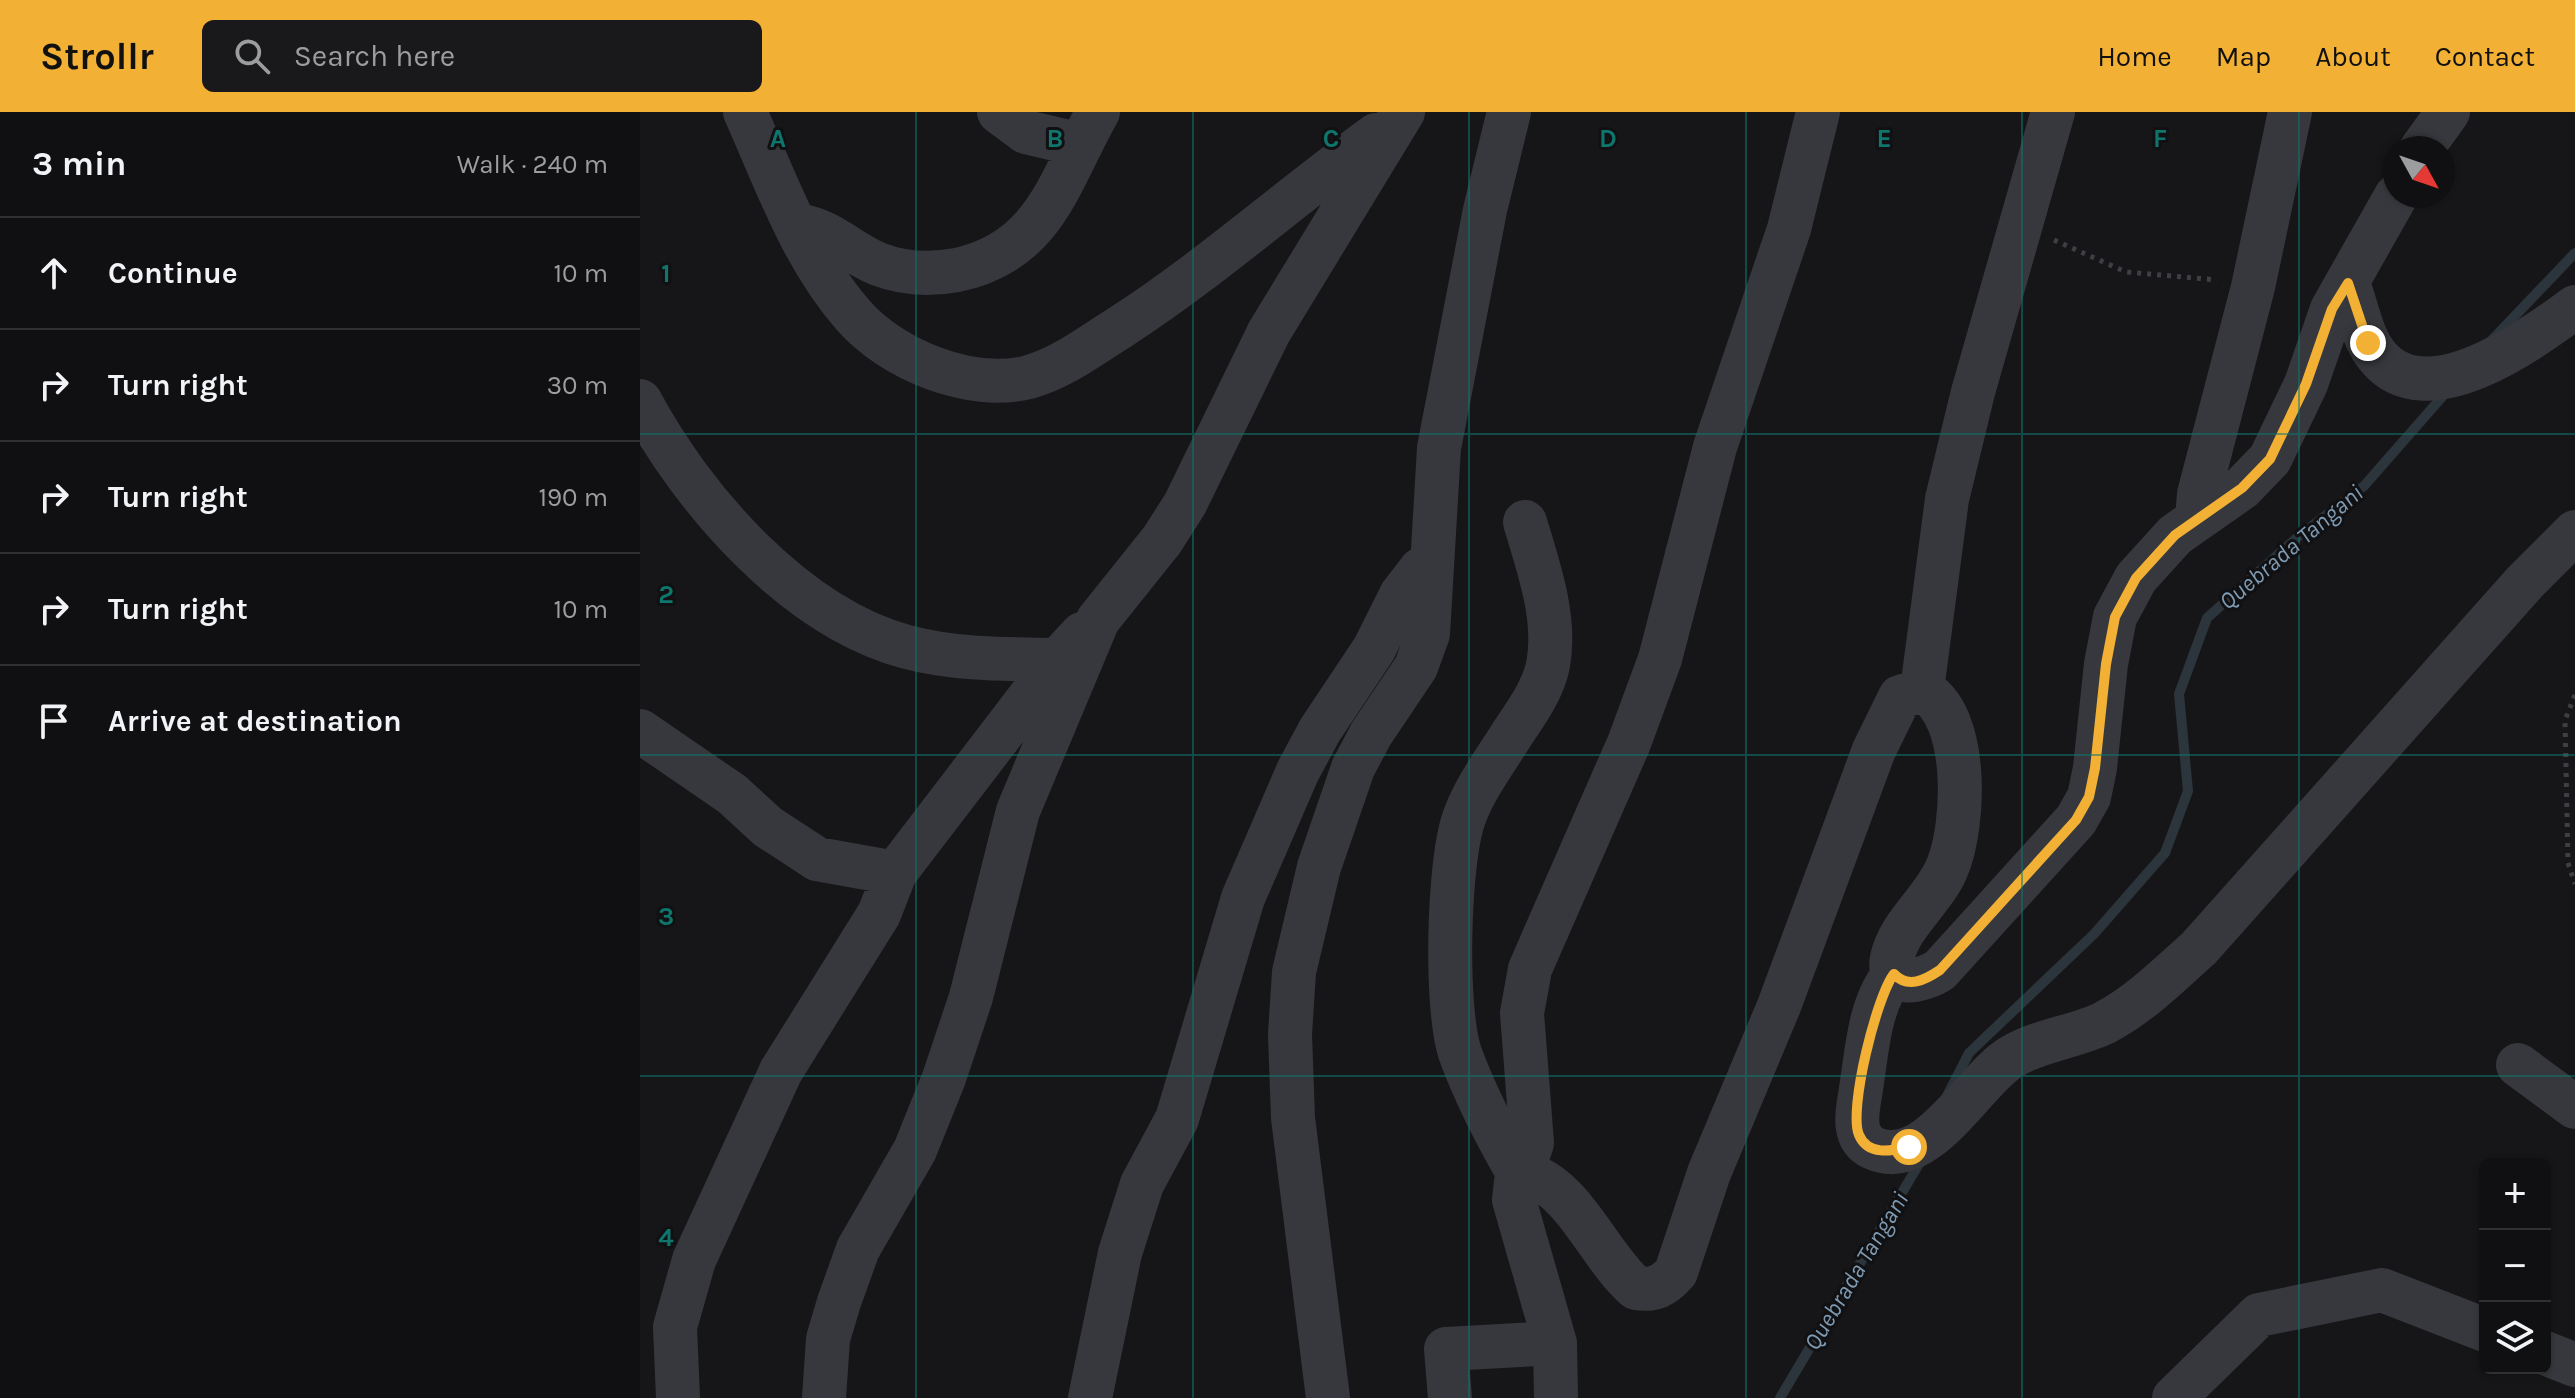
<!DOCTYPE html>
<html lang="en">
<head>
<meta charset="utf-8">
<style>
  :root { --surface:#101012; --page:#19191b; --text:#f1f3f6; --muted:#9c9d9f; --line:#303032; --accent:#f2b134 }
  body { margin:0; font-family:Karla,sans-serif; background:var(--page); color:var(--text) }
  .controls { position:absolute; right:24px; bottom:24px; display:grid; overflow:hidden; border-radius:12px; box-shadow:0 2px 6px #0004 }
  .controls button { width:72px; height:72px; display:grid; place-items:center; padding:0; border:0; border-bottom:2px solid var(--line); background:var(--surface); color:var(--text); font:40px sans-serif }
  .compass { position:absolute; left:1743px; top:24px; width:72px; height:72px; border-radius:50%; background:var(--surface); box-shadow:0 2px 6px #0004; rotate:130deg }
  .stop { position:absolute; width:24px; height:24px; margin:-18px; border:6px solid #f2b134; border-radius:50%; background:#fff }
  .stop.end { background:#f2b134; border-color:#fff; box-shadow:0 2px 8px #0008 }
  .list { margin:0; padding:0; list-style:none }
  h2 { display:flex; justify-content:space-between; align-items:center; height:104px; margin:0; padding:0 32px; font-size:34px }
  h2 small { font-size:26px; font-weight:400; color:var(--muted) }
  .list li { display:grid; grid-template-columns:52px 1fr auto; gap:24px; align-items:center; box-sizing:border-box; height:112px; padding:0 32px; border-top:2px solid var(--line) }
  .list b { display:block; font-size:30px; white-space:nowrap }
  .list em { font-size:26px; font-style:normal; color:var(--muted) }
  .icon { flex:none; width:44px; height:44px; fill:none; stroke:currentColor; stroke-width:2; stroke-linecap:round; stroke-linejoin:round }
  .map { position:relative; flex:none; width:1935px; height:1286px; overflow:hidden }
  header { display:flex; align-items:center; gap:48px; box-sizing:border-box; height:112px; padding:0 40px; background:var(--accent); color:#111 }
  header strong { font-size:38px }
  nav { display:flex; gap:44px; margin-inline-start:auto; font-size:28px }
  .search { width:560px; height:72px; background:var(--page); display:flex; align-items:center; gap:20px; box-sizing:border-box; padding:0 28px; border-radius:12px; color:var(--muted); font-size:30px }
  main { display:flex }
  aside { flex:1; background:var(--surface) }
  .map>svg:first-child { display:block }
</style>
</head>
<body>
<header>
<strong>Strollr</strong>
<div class="search"><svg class="icon" aria-label="search" viewBox="0 0 24 24"><circle cx="10" cy="10" r="6"/><path d="M15 15l6 6"/></svg>Search here</div>
<nav><a>Home</a><a>Map</a><a>About</a><a>Contact</a></nav>
</header>
<main>
<aside>
<h2>3 min<small>Walk · 240 m</small></h2>
<ul class="list">
<li><svg class="icon" aria-label="ahead" viewBox="0 0 24 24"><path d="M12 20V5M6 11l6-6 6 6"/></svg><div><b>Continue</b></div><em>10 m</em></li>
<li><svg class="icon" aria-label="right" viewBox="0 0 24 24"><path d="M7 20v-9h11M14 6l5 5-5 5"/></svg><div><b>Turn right</b></div><em>30 m</em></li>
<li><svg class="icon" aria-label="right" viewBox="0 0 24 24"><path d="M7 20v-9h11M14 6l5 5-5 5"/></svg><div><b>Turn right</b></div><em>190 m</em></li>
<li><svg class="icon" aria-label="right" viewBox="0 0 24 24"><path d="M7 20v-9h11M14 6l5 5-5 5"/></svg><div><b>Turn right</b></div><em>10 m</em></li>
<li><svg class="icon" aria-label="arrive" viewBox="0 0 24 24"><path d="M6 21V4h12l-3 4 3 4H6"/></svg><div><b>Arrive at destination</b></div></li>
</ul>
</aside>
<div class="map">
<svg width="1935" height="1286" viewBox="0 0 1935 1286">
  <rect width="100%" height="100%" fill="#161618"/>
  <g fill="none" stroke-linecap="round" stroke-linejoin="round">
    <path stroke="#2c353c" stroke-width="10" d="M1851,229L1935,141
      M1307,984L1329,941L1454,822L1525,741L1548,679L1539,582L1567,506L1659,424L1724,374L1809,277
      M1140,1286L1282,1047"/>
    <path stroke="#3d3f44" stroke-width="5" stroke-dasharray="4 6" stroke-linecap="butt" d="M1414,128L1486,160L1577,168
      M1935,583L1925,608L1928,751L1935,772"/>
    <path stroke="#37383d" stroke-width="44" d="M105,0C136,69 162,145 213,203C251,247 330,280 389,265C422,256 450,234 479,216C569,158 649,86 736,23
      M359,0L386,20L441,33
      M1782,36L1808,0
      M155,113C188,116 209,140 238,152C264,162 290,163 317,158C406,139 419,68 458,0
      M1708,171C1717,194 1721,225 1738,245C1787,304 1891,228 1935,195
      M0,289C53,388 155,505 267,535C316,548 367,547 418,548
      M1557,406L1559,382L1613,175L1650,0
      M1282,578L1307,387L1333,280L1413,0
      M0,619L92,682L128,715L177,747L255,761
      M1254,862C1229,892 1227,939 1221,977C1218,997 1210,1025 1233,1036C1288,1061 1334,966 1373,944C1400,928 1435,925 1464,911C1500,892 1529,863 1559,836L1885,470L1935,420
      M1878,953L1935,995
      M874,1054L888,1043L892,1031L882,901L890,857L989,631L1020,547L1075,335L1149,117L1178,0
      M881,1066C857,1025 836,985 820,941C805,896 808,751 824,706C834,677 856,648 872,622C886,601 903,578 908,553C917,506 898,454 885,410
      M1905,1241L1935,1253
      M38,1286L35,1215L54,1148L141,959L239,802L255,761L418,548L442,522
      M184,1286L188,1227L199,1190L218,1137L275,1038L304,966L331,885L378,699L458,508L522,428L545,392L629,220L763,0
      M450,1286L480,1141L502,1072L537,1007L603,786L658,659L680,618L734,537L761,483L781,457L789,455
      M688,1286L653,1006L650,922L654,860L679,755L713,656L731,622L776,555L788,522L799,336L845,98L869,0
      M810,1286L806,1237L915,1231
      M916,1286L915,1231L874,1088L876,1070L892,1064C935,1079 961,1146 996,1176C1014,1179 1024,1174 1036,1160L1069,1061L1139,894L1234,638L1260,585L1282,578C1330,602 1325,714 1307,756C1294,788 1260,811 1252,846C1245,879 1284,869 1300,858L1436,708L1449,685L1455,656L1466,552L1475,505L1496,466L1535,423L1602,376L1630,347L1666,272L1692,197L1756,84
      M1534,1286L1619,1203L1742,1178L1845,1218"/>
  </g>
  <g fill="none" stroke-linecap="round" stroke-linejoin="round">
    <path stroke="#f2b134" stroke-width="10" d="M1269,1035C1251,1039 1228,1044 1219,1023C1208,998 1237,883 1254,862C1268,877 1285,868 1300,858L1436,708L1449,685L1455,656L1466,552L1475,505L1496,466L1535,423L1602,376L1630,347L1666,272L1692,197L1708,171L1728,231"/>
  </g>
  <path fill="none" stroke="#0f766e" stroke-width="2" stroke-opacity="0.55" d="M276,0V1286M553,0V1286M829,0V1286M1106,0V1286M1382,0V1286M1659,0V1286M0,322H1935M0,643H1935M0,964H1935"/>
  <g text-anchor="middle" stroke-width="6" stroke-linejoin="round" paint-order="stroke">
    <g font-size="24" font-style="italic" fill="#7f9bb3" stroke="#111113">
      <text transform="translate(1651 435) rotate(-40)" y="8">Quebrada Tangani</text>
      <text transform="translate(1216 1159) rotate(-59)" y="8">Quebrada Tangani</text>
    </g>
  </g>
  <g font-size="26" text-anchor="middle" font-weight="bold" fill="#0f766e" stroke="#111113" stroke-width="6" stroke-linejoin="round" paint-order="stroke">
    <text x="138" y="35">A</text>
    <text x="415" y="35">B</text>
    <text x="691" y="35">C</text>
    <text x="968" y="35">D</text>
    <text x="1244" y="35">E</text>
    <text x="1520" y="35">F</text>
    <text x="26" y="170">1</text>
    <text x="26" y="491">2</text>
    <text x="26" y="813">3</text>
    <text x="26" y="1134">4</text>
  </g>
</svg>
<div class="controls">
<button>+</button>
<button>−</button>
<button><svg class="icon" aria-label="layers" viewBox="0 0 24 24"><path d="M12 4l9 5-9 5-9-5zM3 14l9 5 9-5"/></svg></button>
</div>
<svg class="compass" viewBox="-18 -18 36 36"><path d="M0-13l5 13h-10z" fill="#e53935"/><path d="M0 13l5-13h-10z" fill="#9c9d9f"/></svg>
<div class="stop" style="left:1269px;top:1035px"></div>
<div class="stop end" style="left:1728px;top:231px"></div>
</div>
</main>
</body>
</html>
